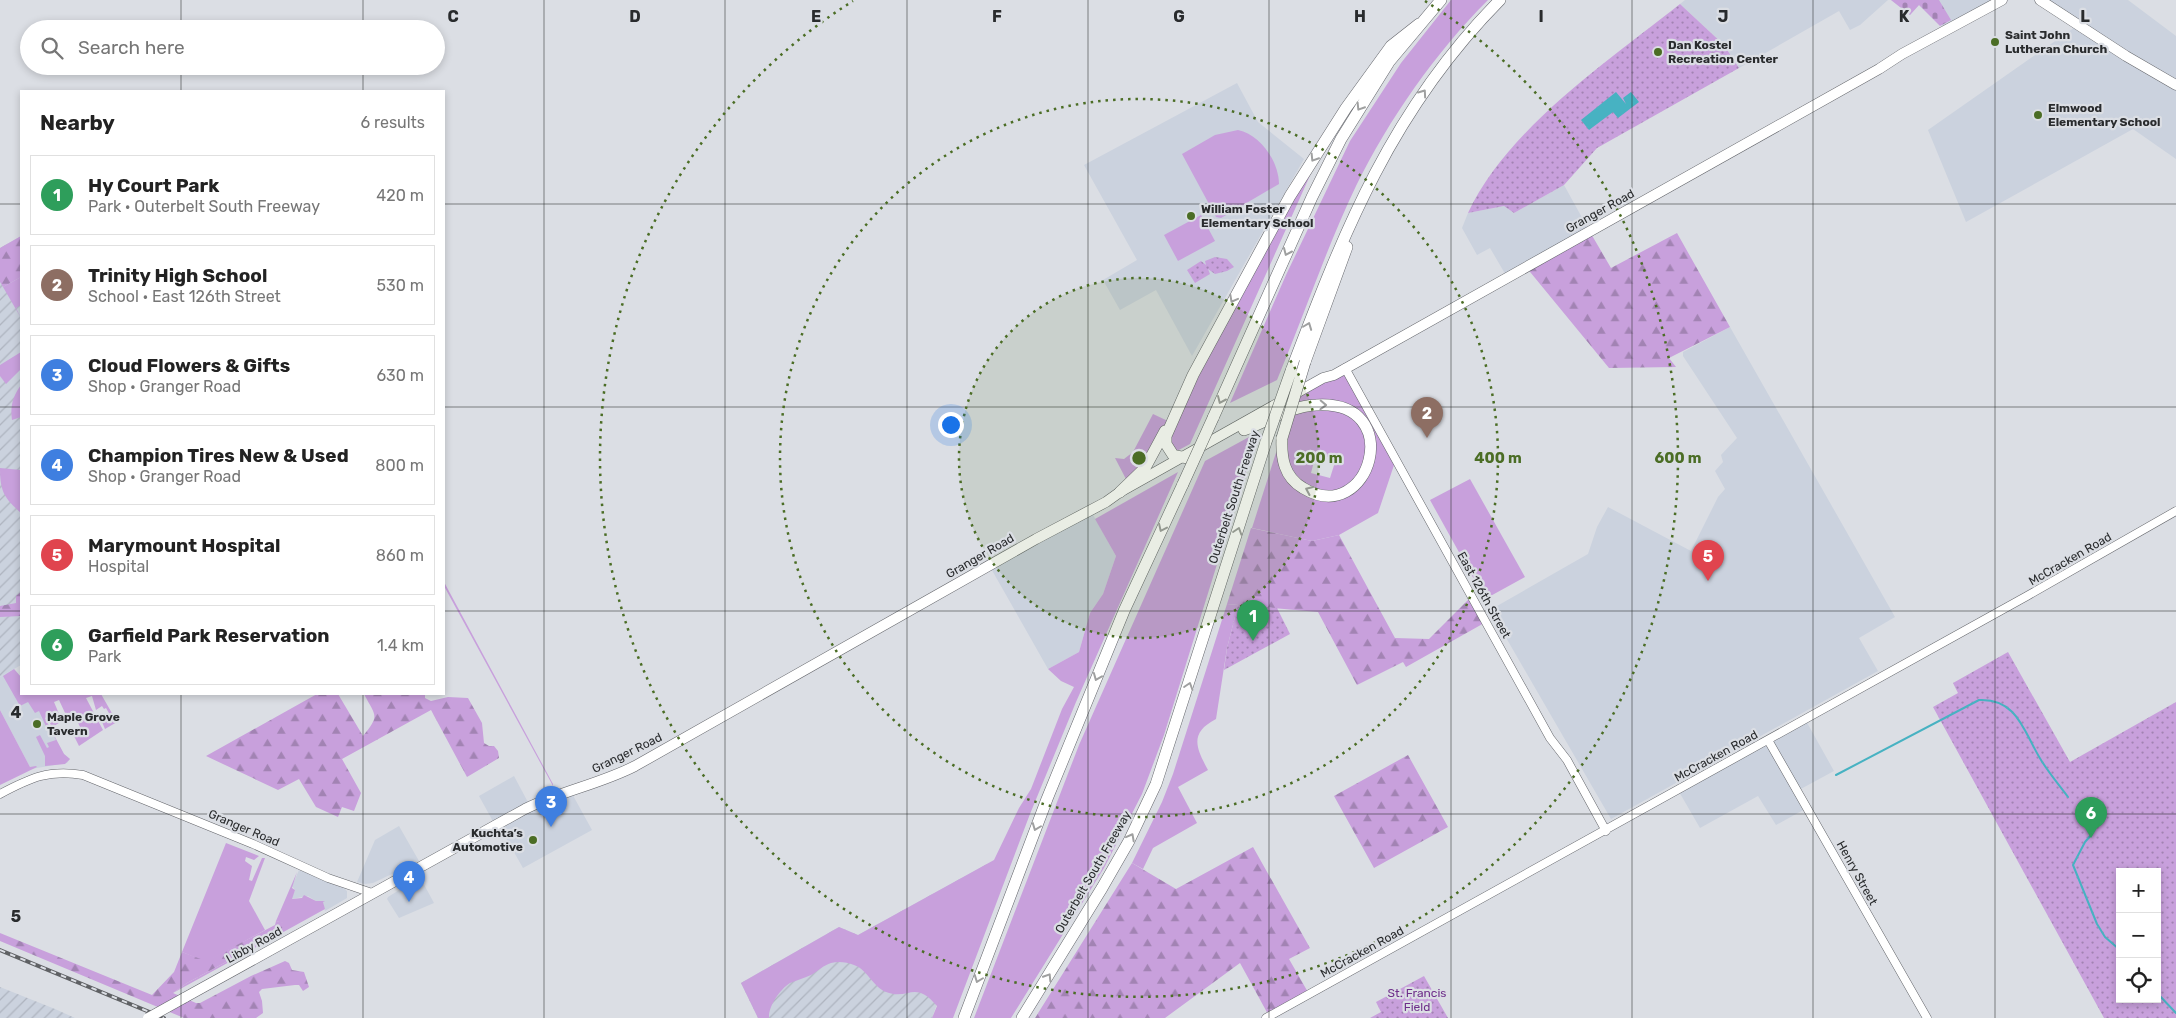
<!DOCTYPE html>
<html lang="en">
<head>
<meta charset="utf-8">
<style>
  :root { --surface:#fff; --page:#f6f6f6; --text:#222; --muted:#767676; --line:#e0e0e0; --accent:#4b6d25 }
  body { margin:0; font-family:Rubik,sans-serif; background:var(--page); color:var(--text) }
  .controls { position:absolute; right:15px; bottom:15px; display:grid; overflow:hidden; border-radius:0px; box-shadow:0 2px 8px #0003 }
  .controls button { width:45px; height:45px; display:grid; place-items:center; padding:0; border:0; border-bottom:1px solid var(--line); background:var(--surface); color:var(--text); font:25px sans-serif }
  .you { position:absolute; left:950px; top:424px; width:18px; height:18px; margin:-12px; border:4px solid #fff; border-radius:50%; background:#1a73e8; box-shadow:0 0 0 8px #1a73e833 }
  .badge { display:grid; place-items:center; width:32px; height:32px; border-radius:50%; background:var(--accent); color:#fff; font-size:16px; font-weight:700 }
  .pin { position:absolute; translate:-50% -41px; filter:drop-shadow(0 1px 2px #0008) }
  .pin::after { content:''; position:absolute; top:26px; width:18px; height:15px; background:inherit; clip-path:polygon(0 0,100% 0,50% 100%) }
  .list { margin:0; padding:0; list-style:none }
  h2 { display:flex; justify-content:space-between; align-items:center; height:65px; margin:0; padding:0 20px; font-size:21px }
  h2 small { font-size:16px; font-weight:400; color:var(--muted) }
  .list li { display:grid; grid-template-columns:32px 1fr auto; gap:15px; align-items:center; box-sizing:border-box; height:80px; margin:0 10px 10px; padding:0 10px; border:1px solid var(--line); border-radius:0px }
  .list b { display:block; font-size:19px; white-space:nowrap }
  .list p { margin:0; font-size:16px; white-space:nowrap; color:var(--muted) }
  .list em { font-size:16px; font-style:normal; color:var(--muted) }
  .icon { flex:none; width:28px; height:28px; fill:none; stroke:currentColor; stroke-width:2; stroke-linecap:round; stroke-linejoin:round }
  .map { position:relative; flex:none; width:2176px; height:1018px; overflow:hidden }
  .search { position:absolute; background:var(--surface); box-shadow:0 2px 8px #0003; left:20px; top:20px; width:425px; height:55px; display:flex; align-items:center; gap:12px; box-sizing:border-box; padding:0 18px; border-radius:28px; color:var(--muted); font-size:19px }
  .panel { position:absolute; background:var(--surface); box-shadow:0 2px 8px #0003; left:20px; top:90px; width:425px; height:605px; border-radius:0px }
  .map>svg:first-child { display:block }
</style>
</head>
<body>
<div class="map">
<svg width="2176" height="1018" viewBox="0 0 2176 1018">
  <defs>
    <pattern id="industrial-furrows" width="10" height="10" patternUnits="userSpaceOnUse" patternTransform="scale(1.25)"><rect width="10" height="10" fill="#cbd2de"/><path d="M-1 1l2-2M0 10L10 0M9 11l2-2" fill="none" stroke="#aeb4bf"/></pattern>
    <pattern id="forest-firs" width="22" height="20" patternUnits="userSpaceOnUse" patternTransform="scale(1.25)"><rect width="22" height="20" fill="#c8a0dc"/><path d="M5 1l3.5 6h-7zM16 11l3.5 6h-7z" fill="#a283b3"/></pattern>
    <pattern id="cemetery-stones" width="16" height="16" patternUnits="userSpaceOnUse" patternTransform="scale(1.25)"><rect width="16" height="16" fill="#c8a0dc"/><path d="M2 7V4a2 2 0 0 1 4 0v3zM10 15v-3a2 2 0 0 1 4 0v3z" fill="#a283b3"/></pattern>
    <pattern id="park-dots" width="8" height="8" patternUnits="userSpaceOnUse" patternTransform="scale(1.25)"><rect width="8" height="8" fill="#c8a0dc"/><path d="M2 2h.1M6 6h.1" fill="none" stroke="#a283b3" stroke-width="1.8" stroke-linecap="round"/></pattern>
  </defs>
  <rect width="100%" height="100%" fill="#dbdee4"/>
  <path fill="#cbd2de" d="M1685,0H1888L1860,25L1850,30L1839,11L1739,68L1724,45L1680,4Z
    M1891,0H2001L1946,29L1919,5L1910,15Z
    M2040,0H2128L2176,36V159L2133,129L1966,222L1928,130L2078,25Z
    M1237,83L1258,122L1304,159L1192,356L1156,290L1120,310L1103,280L1137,260L1084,165Z
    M1564,185L1590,232L1507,277L1490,248L1477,255L1462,228L1468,213L1504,206L1514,213Z
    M1730,327L1895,617L1859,638L1878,671L1611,819L1490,610L1588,554L1597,527L1608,507L1691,551L1718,497L1725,489L1715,471L1723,462L1721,455L1737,438L1683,356V352Z
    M1091,511L1116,556L1103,594L1090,613L1079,652L1048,669L989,565Z
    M14,669L20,676L21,694H30L64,754L70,759L67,763L31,769L0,710V677Z
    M1805,719L1834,771L1797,791L1807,808L1776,825L1758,796L1700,828L1678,790Z
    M514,776L530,806L570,790L592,830L523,868L498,824L495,825L479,796Z
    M399,826L419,861L373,883L365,884L357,882L375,840Z
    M299,870L343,888L347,891V898L325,911L323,902L316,901L308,896L291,899L295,890L292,886Z
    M420,877L434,903L399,918L387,899L388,897Z"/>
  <path fill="url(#industrial-furrows)" d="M21,236V665L0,677V248Z
    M987,864L932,1018H758L741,983L839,927L858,935Z
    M0,987L55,1009L75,1018H0Z"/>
  <path fill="#c8a0dc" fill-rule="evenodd" d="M1451,0H1488C1435,53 1389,119 1356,186C1326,249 1304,315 1277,380L1230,403L1286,275L1350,141L1401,63Z
    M1238,130C1261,135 1279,162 1279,184L1221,218L1216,217L1182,154L1215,135Z
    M1312,171L1190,444L1175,452L1169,434L1268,241Z
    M1201,215L1215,241L1178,261L1164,235Z
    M21,277V305L16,308L21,318L3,287Z
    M21,352V369L6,384L0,376V365Z
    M1345,368L1396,459L1378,513L1339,535L1312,541L1252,528L1295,393ZM1316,454L1336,459L1330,478L1311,473Z
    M21,385V417L12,420C10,406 13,396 21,385Z
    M1153,414L1170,422L1150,461L1127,481L1115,458L1124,459L1133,452Z
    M1249,437L1254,445L1164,735L1142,794L1104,868L1011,1018H974L1079,745L1205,461Z
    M0,468L21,470V513C4,498 0,491 0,468Z
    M1178,472L1076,702L1030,814L953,1018H932L937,1006C914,979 909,1001 886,992C873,987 867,969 854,965C847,962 838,961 831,963C824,965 818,971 811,975C805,978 797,980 790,983C780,989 768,1007 769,1018H758L741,983L839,927L858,935L994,860L1019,808L1031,789L1062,709L1074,687L1061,681L1048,669L1079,652L1090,613L1103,594L1116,556L1095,519Z
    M1470,479L1525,577L1485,599L1430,500Z
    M444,582L553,784V786L444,586Z
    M1227,604L1238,605L1227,648L1216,719C1189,733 1196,748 1208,770L1178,787L1197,823L1153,848L1143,869L1132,863L1162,802L1173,774Z
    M14,669L21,677V694H101L117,722L105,729L102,722V719L110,715L106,708L104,709L102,706L96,710L92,696L86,698L103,730L79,746L71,730L80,727L75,716L72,717L70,713L66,715L59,700L54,702L62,721L54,726L56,731L54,732L50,723L54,721L51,715L45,718L64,754L70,759L65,764L45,766V756L36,737L40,735L47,748L49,747L47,743L56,740L52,732L49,733L39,711L35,713L28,702L20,706L3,676Z
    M0,710L30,767L36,766L37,767L0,785Z
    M226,843L259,856L254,860L246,857L245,861L252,866L249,880L252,881L262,858H265L249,901L265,930L206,962L182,952Z
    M297,872L292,888L295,890L292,899L302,898L304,895L316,901H325L323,902L325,909L173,993L187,983L226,962L245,948L267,937L283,923L276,921Z"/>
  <path fill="url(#forest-firs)" d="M1590,232L1611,268L1677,233L1730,327L1669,358L1676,367L1609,368L1526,267Z
    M21,236V277L3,287L0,282V248Z
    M1251,528L1312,541L1339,535L1395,638L1429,639L1472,596L1486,622L1406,667L1403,662L1357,685L1318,612L1227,604Z
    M21,592V616L0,617V606L16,603V596Z
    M317,694H338L363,736C380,715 376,717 364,694H425V698L431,701L448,697L468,698L482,723L484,743L489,746H494L498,751L499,758L467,777L431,710L342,759L361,793L354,811L342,807L338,817L316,807L299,779L278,790L206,756Z
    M1408,755L1448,827L1374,868L1334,796Z
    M1253,847L1310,948L1289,959L1309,994L1269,1016L1240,963L1165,1018H1035L1132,863L1176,889Z
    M276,921L286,923V926L245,948L226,962L187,983L173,993L196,1003H200L251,976L285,961L289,963L292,970L304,972L309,987L303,991L299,985H295L262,989L259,992L262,1001L263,1013L256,1018H184L0,941V933L152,995L174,972L182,952L206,961L275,925Z"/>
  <path fill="url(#cemetery-stones)" d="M1891,0H1939L1951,20L1940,26L1919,5L1910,15Z"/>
  <path fill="url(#park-dots)" fill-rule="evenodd" d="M1680,4L1724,45L1739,68L1597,148L1564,185L1514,213L1504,206L1468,213C1507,129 1608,61 1680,4Z
    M1215,257L1227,259L1234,267L1227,271L1215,274L1208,269L1210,274L1195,283L1187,270L1201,261L1206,265L1205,261Z
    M1238,605L1277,608L1290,634L1224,670L1227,648Z
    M2008,652L2070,762L2176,702V1018H2104L1933,707L1958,693L1953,683ZM2120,872H2157V999H2120Z
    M1424,976L1448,1018H1370L1381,1012L1376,1002Z"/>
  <path fill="#47b2c2" d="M1616,92L1626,104L1623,98L1631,92L1639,102L1618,118L1613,112L1589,130L1581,120Z"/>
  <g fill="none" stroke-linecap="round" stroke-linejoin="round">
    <path stroke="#47b2c2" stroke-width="2" d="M1836,775L1979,700C2018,698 2024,733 2041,760C2049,773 2059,785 2068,797
      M2084,811L2091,824L2092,834L2085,842L2073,865L2097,924L2105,937L2120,950
      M2157,993L2176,1013"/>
    <g stroke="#63656a" stroke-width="9">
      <path id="minor" d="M1345,368L1550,738L1567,760L1606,831
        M1768,740L1927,1018
        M0,794C30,778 49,769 83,775L253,844L328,878L372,893
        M1266,1018L2027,596L2176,511"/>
    </g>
    <g stroke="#63656a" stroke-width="11">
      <path id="major" d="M2040,0L2126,56L2176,85
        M184,998L525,809C561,791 600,784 635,766L1036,539L1106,502L1120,492L1323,378L1334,375L1879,69L1902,54L2002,0"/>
    </g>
    <g stroke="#63656a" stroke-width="12">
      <path id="highway" d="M1305,362L1347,247
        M1291,371C1344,231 1392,109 1500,0
        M1213,418L1312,197L1341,139L1389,62L1441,0
        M1244,430C1267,421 1292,406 1316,405C1408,399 1370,529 1303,488C1284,477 1281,458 1282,438
        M1191,459L1173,455L1166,444V436L1193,375L1290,196L1346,108L1391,46L1419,24
        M1120,492L1145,468L1165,431
        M964,1018L1047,799L1124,611L1183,484
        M1022,1018L1102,888L1129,841L1156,784L1266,442"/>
    </g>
    <use href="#minor" stroke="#fff" stroke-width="8"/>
    <use href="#major" stroke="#fff" stroke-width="10"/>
    <use href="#highway" stroke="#fff" stroke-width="11"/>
    <g stroke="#5f6164" stroke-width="4">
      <path id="rail" d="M0,950L164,1018"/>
    </g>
    <use href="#rail" stroke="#dbdee4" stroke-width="2" stroke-dasharray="5.5" stroke-linecap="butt"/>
    <g stroke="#63656a" stroke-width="11" stroke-linecap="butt">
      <path id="major-bridge" d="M148,1018L184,998"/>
    </g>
    <g stroke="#63656a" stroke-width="12" stroke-linecap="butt">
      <path id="highway-bridge" d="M1282,438L1305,362
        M1266,442L1291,371
        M1183,484L1213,418"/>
    </g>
    <use href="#major-bridge" stroke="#fff" stroke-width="10"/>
    <use href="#highway-bridge" stroke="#fff" stroke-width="11"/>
  </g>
  <defs><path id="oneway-chevron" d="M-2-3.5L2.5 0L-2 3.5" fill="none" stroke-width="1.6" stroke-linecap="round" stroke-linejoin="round" transform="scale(1.25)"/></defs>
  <g stroke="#9fa0a0">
    <use href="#oneway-chevron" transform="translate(1423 93) rotate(-55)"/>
    <use href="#oneway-chevron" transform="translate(1360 107) rotate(122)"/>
    <use href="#oneway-chevron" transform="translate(1314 158) rotate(122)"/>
    <use href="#oneway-chevron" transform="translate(1287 252) rotate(114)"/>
    <use href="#oneway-chevron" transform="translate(1233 299) rotate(118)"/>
    <use href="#oneway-chevron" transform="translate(1308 326) rotate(-69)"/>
    <use href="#oneway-chevron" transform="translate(1221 400) rotate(114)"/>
    <use href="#oneway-chevron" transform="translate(1323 405) rotate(2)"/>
    <use href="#oneway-chevron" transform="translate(1309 490) rotate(-156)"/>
    <use href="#oneway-chevron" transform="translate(1162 528) rotate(115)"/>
    <use href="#oneway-chevron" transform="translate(1238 531) rotate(-72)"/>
    <use href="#oneway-chevron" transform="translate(1097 677) rotate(112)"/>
    <use href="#oneway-chevron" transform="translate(1189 686) rotate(-72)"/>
    <use href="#oneway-chevron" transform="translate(1036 827) rotate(111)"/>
    <use href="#oneway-chevron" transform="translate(1131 837) rotate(-62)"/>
    <use href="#oneway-chevron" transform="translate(1048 977) rotate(-58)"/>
    <use href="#oneway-chevron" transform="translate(978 979) rotate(111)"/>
  </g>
  <path fill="none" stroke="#292b2d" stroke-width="1" stroke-opacity="0.55" d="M181,0V29M363,0V29M544,0V1018M725,0V1018M907,0V1018M1088,0V1018M1269,0V1018M1451,0V1018M1632,0V1018M1813,0V1018M1995,0V1018M181,66V91M363,66V91M0,204H21M444,204H2176M0,407H21M444,407H2176M0,611H21M444,611H2176M181,694V1018M363,694V1018M0,814H2176"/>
  <circle cx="1139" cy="458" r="180" fill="#4b6d25" fill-opacity=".12"/>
  <g fill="none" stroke="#4b6d25" stroke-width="2.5" stroke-dasharray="2.5 5">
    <circle cx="1139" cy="458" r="180"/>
    <circle cx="1139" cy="458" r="359"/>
    <path d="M1425 1A539 539 0 1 1 853 1"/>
  </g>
  <g fill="#4b6d25" stroke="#dbdee4" stroke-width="2">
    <circle cx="1995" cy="42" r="5"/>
    <circle cx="1658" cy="52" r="5"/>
    <circle cx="2038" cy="115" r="5"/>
    <circle cx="1191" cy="216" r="5"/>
    <circle cx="37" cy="724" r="5"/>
    <circle cx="533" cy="840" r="5"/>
  </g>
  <g text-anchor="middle" stroke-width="4.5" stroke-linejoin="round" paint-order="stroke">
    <g font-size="12" font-weight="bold" fill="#292b2d" stroke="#dbdee4" text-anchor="start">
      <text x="2005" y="39">Saint John<tspan x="2005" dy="14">Lutheran Church</tspan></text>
      <text x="1668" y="49">Dan Kostel<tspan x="1668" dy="14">Recreation Center</tspan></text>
      <text x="2048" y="112">Elmwood<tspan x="2048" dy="14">Elementary School</tspan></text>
      <text x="1201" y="213">William Foster<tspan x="1201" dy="14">Elementary School</tspan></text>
      <text x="47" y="721">Maple Grove<tspan x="47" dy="14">Tavern</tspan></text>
      <text x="523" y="837" text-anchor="end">Kuchta’s<tspan x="523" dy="14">Automotive</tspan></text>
    </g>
    <g font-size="12" fill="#292b2d" stroke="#dbdee4">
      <text transform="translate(1600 211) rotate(-29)" y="4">Granger Road</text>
      <text transform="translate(1234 497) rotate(-72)" y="4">Outerbelt South Freeway</text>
      <text transform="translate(980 556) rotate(-30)" y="4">Granger Road</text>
      <text transform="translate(2070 559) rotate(-30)" y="4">McCracken Road</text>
      <text transform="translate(1484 595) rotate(61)" y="4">East 126th Street</text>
      <text transform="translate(627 753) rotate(-26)" y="4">Granger Road</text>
      <text transform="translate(1716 756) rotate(-29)" y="4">McCracken Road</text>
      <text transform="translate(244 828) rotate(23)" y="4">Granger Road</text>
      <text transform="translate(1093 872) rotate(-60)" y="4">Outerbelt South Freeway</text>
      <text transform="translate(1857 873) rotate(61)" y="4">Henry Street</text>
      <text transform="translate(254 945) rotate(-29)" y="4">Libby Road</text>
      <text transform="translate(1362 952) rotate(-29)" y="4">McCracken Road</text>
    </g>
    <g font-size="12" fill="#6e2e8a" stroke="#dbdee4">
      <text x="1417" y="997">St. Francis<tspan x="1417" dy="14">Field</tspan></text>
    </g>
  </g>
  <g font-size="16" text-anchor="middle" font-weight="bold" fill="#292b2d" stroke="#dbdee4" stroke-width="4.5" stroke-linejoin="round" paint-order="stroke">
    <text x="453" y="22">C</text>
    <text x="635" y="22">D</text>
    <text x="816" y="22">E</text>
    <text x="997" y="22">F</text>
    <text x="1179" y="22">G</text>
    <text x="1360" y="22">H</text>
    <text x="1541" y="22">I</text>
    <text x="1723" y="22">J</text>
    <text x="1904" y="22">K</text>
    <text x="2085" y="22">L</text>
    <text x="16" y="718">4</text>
    <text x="16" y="922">5</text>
  </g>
  <circle cx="1139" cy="458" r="8" fill="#4b6d25" stroke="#dbdee4" stroke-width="2.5"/>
  <g font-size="15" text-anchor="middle" font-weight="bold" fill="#4b6d25" stroke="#dbdee4" stroke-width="4.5" stroke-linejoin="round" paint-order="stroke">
    <text x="1319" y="463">200 m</text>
    <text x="1498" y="463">400 m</text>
    <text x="1678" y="463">600 m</text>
  </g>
</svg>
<div class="controls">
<button>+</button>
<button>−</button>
<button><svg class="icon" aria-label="locate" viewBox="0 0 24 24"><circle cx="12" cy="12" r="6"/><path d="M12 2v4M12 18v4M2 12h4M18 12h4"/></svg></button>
</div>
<div class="you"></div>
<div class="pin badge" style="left:1253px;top:641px;background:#2e9e5b">1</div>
<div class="pin badge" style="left:1427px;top:438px;background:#8d6e63">2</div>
<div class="pin badge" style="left:551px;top:827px;background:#3f7fe0">3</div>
<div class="pin badge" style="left:409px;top:902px;background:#3f7fe0">4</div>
<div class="pin badge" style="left:1708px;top:581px;background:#e0444e">5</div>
<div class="pin badge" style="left:2091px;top:838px;background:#2e9e5b">6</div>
<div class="search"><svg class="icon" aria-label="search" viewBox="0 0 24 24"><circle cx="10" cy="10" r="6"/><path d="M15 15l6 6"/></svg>Search here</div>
<section class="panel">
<h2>Nearby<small>6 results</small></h2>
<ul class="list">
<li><span class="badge" style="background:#2e9e5b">1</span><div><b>Hy Court Park</b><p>Park · Outerbelt South Freeway</p></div><em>420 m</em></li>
<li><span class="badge" style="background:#8d6e63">2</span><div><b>Trinity High School</b><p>School · East 126th Street</p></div><em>530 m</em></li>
<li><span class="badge" style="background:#3f7fe0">3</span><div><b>Cloud Flowers &amp; Gifts</b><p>Shop · Granger Road</p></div><em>630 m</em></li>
<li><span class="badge" style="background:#3f7fe0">4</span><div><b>Champion Tires New &amp; Used</b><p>Shop · Granger Road</p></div><em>800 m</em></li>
<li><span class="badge" style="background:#e0444e">5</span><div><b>Marymount Hospital</b><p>Hospital</p></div><em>860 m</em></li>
<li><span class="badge" style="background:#2e9e5b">6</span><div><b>Garfield Park Reservation</b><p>Park</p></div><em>1.4 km</em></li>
</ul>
</section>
</div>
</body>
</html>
